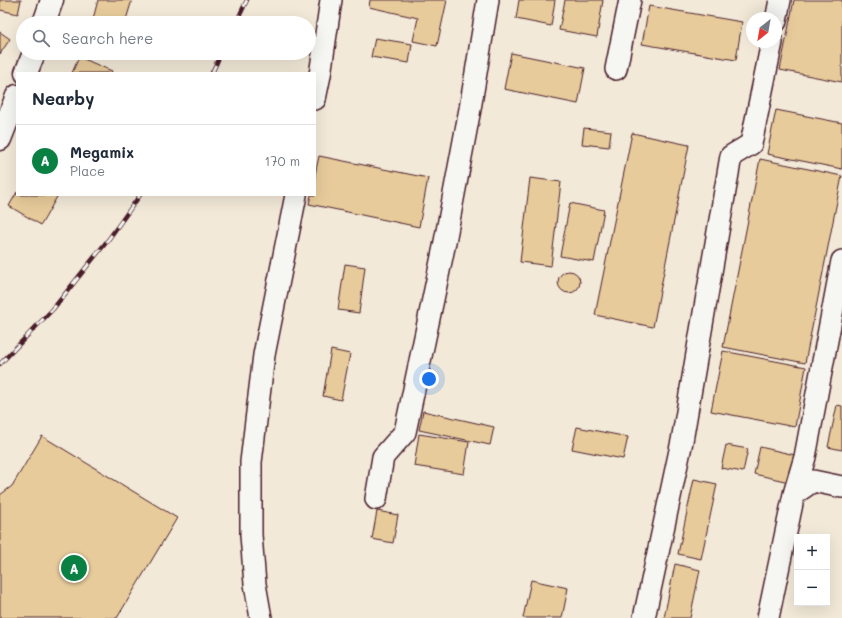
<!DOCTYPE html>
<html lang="en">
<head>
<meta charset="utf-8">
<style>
  :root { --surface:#fff; --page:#f6f6f7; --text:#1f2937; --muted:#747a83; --line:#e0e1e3; --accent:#0b8043 }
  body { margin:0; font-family:Mali,sans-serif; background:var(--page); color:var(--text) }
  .controls { position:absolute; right:12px; bottom:12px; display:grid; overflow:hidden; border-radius:0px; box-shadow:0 4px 16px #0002 }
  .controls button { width:36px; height:36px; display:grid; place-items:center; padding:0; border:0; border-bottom:1px solid var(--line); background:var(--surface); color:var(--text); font:20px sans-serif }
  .compass { position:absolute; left:746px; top:12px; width:36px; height:36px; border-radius:50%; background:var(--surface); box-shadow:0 4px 16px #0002; rotate:211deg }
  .you { position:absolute; left:429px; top:379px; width:14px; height:14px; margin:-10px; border:3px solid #fff; border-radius:50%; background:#1a73e8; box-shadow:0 0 0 6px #1a73e833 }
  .badge { display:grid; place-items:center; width:26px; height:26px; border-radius:50%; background:var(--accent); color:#fff; font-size:13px; font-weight:700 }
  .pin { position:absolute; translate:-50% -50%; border:2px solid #fff; box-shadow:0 1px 4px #0006 }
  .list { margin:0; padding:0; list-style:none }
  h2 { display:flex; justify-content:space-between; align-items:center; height:52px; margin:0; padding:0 16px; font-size:17px }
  h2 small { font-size:13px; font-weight:400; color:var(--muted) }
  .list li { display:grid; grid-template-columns:26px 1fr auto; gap:12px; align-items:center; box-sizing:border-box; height:72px; padding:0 16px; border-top:1px solid var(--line) }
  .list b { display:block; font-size:15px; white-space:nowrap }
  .list p { margin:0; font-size:13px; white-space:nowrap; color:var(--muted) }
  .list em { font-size:13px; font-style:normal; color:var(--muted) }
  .icon { flex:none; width:22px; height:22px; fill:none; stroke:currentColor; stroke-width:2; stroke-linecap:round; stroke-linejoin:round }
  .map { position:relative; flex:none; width:842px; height:618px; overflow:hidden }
  .search { position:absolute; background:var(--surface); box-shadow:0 4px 16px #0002; left:16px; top:16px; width:300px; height:44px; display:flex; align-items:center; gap:10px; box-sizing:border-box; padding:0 14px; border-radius:22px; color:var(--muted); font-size:15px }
  .panel { position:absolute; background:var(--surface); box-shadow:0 4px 16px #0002; left:16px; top:72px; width:300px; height:124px; border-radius:0px }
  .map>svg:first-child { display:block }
</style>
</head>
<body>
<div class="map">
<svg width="842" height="618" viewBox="0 0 842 618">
  <rect width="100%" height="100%" fill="#f2e9d8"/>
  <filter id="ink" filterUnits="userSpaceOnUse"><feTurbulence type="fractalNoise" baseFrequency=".025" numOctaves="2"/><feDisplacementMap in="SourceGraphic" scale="8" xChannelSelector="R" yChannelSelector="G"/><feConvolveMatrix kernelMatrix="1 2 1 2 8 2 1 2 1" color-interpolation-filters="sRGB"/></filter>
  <g filter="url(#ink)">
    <path fill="#e7cb9b" stroke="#4a1f2b" d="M0,0H21L18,14L0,10Z
      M98,0H132L125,23H92Z
      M370,0H447L437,46L413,41L418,18L369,7Z
      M519,0H555L551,26L516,19Z
      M565,0H603L597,37L559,30Z
      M794,0H842V82L780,70Z
      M649,6L742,22L736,60L642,44Z
      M0,32L10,39L0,54Z
      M375,38L412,44L409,63L371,57Z
      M511,53L585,68L578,104L504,89Z
      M79,57L112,71L111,73H72Z
      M776,110L842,123V169L767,154Z
      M584,128L611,131L609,147L582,144Z
      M632,133L689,145L653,327L595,315Z
      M319,156L428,178L419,227L309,204L311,195H315V175Z
      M760,159L842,176L805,363L723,347Z
      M530,178L561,182L551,266L520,262Z
      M17,192V195H58L41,225L9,206Z
      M570,203L604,210L594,262L560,256Z
      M345,264L365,267L359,313L338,310Z
      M558 282a11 11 0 1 1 22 0a11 11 0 1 1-22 0Z
      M331,350L350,354L341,400L323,396Z
      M723,351L806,367L795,427L711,411Z
      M837,405L842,406V450L828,447Z
      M423,411L494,427L490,445L419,430Z
      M577,427L628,437L623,459L572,449Z
      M419,434L469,442L464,474L414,466Z
      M42,436L177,518L117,618H0V495L12,486Z
      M726,445L748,449L743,472L721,468Z
      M760,447L795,455L789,482L754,474Z
      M694,479L717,484L701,559L678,554Z
      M377,511L398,515L393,543L372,539Z
      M675,564L700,570L690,618H664Z
      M531,580L568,588L562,618H523Z"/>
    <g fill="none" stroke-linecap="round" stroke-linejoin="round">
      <g stroke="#4a1f2b" stroke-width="24">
        <path id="minor" d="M776,21L780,0
          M616,69L630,0
          M315,99L320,75L331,0
          M794,494L813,481L842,487
          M376,499L383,457L405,432L444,247L470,109L488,0
          M261,618L255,584L251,535V462L264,355L296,195
          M644,618L682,441L731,156L751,144L772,42
          M768,618L794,494L805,457L842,261"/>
      </g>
      <g stroke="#4a1f2b" stroke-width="25">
        <path id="major" d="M44,23L52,0
          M26,73L34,53
          M0,139L17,96"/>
      </g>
      <use href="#minor" stroke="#f6f6f2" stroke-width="21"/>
      <use href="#major" stroke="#f6f6f2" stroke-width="22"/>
      <g stroke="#4a1f2b" stroke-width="4.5">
        <path id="rail" d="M236,23L247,0
          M212,73L221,53
          M0,364L53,309L108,240L140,195"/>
      </g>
      <use href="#rail" stroke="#f6f6f2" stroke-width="3" stroke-dasharray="9" stroke-linecap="butt"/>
    </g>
  </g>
</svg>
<div class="controls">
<button>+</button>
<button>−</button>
</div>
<svg class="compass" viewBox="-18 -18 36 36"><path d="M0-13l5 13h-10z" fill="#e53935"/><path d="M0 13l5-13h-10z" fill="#747a83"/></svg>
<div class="you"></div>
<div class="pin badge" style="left:74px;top:568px">A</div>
<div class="search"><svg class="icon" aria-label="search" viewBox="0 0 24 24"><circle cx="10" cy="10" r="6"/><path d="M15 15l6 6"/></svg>Search here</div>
<section class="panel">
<h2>Nearby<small></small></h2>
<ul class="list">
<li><span class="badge">A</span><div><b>Megamix</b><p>Place</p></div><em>170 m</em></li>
</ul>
</section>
</div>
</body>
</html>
